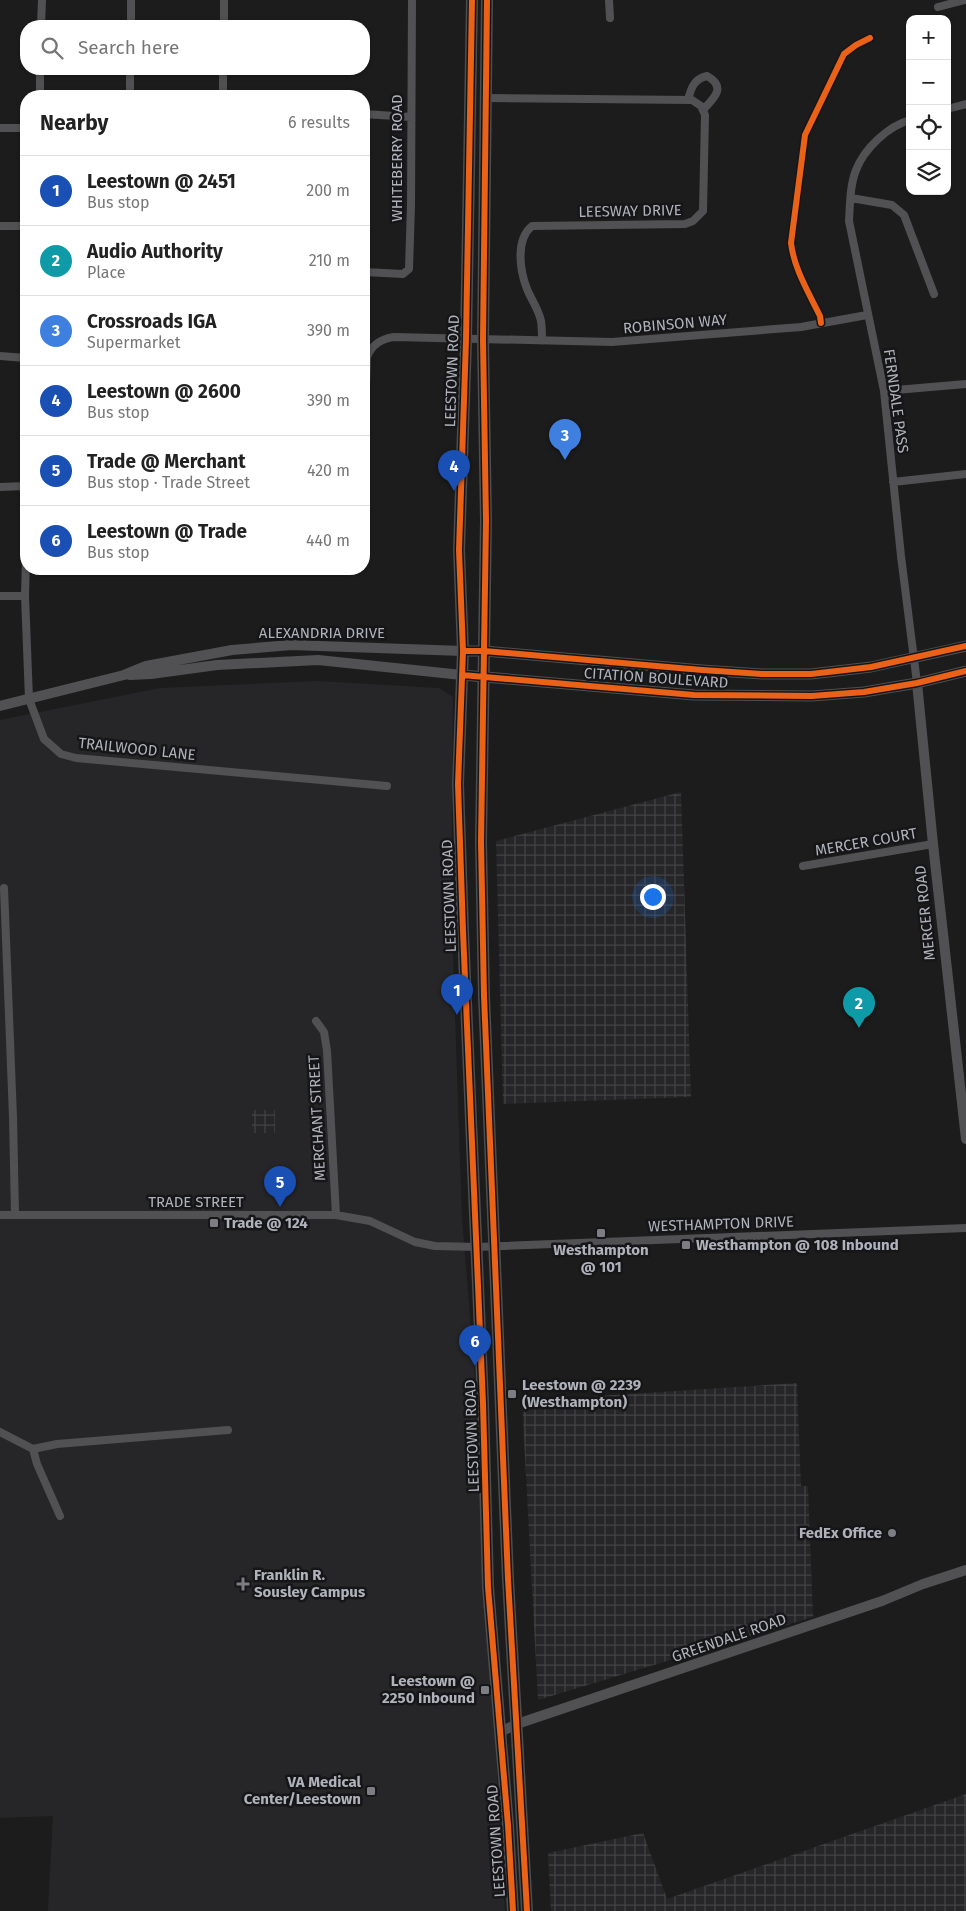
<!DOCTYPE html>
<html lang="en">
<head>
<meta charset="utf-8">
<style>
  :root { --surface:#fff; --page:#f2f2f2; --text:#222; --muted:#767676; --line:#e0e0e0; --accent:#d93025 }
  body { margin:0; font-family:"Fira Sans",sans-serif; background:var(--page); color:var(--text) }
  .controls { position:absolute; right:15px; top:15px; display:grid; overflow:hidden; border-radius:10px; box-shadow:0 1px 4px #0004 }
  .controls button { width:45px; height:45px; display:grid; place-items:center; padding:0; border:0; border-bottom:1px solid var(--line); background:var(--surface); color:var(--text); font:25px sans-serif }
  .you { position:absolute; left:652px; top:896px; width:18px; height:18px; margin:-12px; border:4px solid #fff; border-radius:50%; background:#1a73e8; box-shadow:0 0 0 8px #1a73e833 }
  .badge { display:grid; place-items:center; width:32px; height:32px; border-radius:50%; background:var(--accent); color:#fff; font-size:16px; font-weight:700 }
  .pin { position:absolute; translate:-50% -41px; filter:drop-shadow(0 1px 2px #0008) }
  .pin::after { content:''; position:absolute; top:26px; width:18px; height:15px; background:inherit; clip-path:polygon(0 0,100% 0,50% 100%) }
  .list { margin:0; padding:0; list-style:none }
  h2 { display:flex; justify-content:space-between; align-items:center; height:65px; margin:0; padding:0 20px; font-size:21px }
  h2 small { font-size:16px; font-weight:400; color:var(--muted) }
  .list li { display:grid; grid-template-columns:32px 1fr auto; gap:15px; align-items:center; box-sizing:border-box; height:70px; padding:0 20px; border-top:1px solid var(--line) }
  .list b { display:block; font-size:19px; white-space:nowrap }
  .list p { margin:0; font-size:16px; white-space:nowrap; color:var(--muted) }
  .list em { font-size:16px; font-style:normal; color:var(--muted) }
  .icon { flex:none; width:28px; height:28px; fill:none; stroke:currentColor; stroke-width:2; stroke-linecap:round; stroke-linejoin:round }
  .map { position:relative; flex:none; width:966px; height:1911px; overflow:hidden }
  .search { position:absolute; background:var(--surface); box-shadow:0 1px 4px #0004; left:20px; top:20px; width:350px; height:55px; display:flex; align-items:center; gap:12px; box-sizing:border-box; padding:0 18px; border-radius:20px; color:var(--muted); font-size:19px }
  .panel { position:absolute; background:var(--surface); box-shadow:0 1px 4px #0004; left:20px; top:90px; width:350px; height:485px; border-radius:20px }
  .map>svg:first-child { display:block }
</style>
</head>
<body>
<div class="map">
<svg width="966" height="1911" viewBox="0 0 966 1911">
  <defs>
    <pattern id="industrial-grid" width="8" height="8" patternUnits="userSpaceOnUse" patternTransform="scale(1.25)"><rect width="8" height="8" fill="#262628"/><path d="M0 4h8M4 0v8" fill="none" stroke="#434345"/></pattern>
  </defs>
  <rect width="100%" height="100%" fill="#1c1c1c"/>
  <path fill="#262628" d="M317,681L439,688L453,697L451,898L462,1219L473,1352L505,1911H48L53,1816L0,1818V720L160,688Z"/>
  <path fill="url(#industrial-grid)" d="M681,792L691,1097L503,1104L496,841Z
    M252,1110H275V1133H252Z
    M797,1383L801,1486H808L813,1617L538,1700L522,1401Z
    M966,1794V1911H551L548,1853L643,1833L667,1899Z"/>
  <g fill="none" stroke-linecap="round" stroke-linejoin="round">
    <path stroke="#515154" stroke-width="8" d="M131,0V26
      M609,0L610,18
      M938,7L965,0
      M41,26L42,0
      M224,26V0
      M40,96V69
      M130,96V69
      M223,96V69
      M487,98L692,100L701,106L705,115L703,211L693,221L685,224L532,226C515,240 520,271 527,289C531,299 539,310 541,321C542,327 542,335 542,341
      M688,100C691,88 694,79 707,76C727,87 714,98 703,110
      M947,109L966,104
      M364,114L411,117
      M910,120C888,126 864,149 856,170C850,185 850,204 849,221L884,391L901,556L917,683
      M0,128H26
      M851,198L892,205L904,215L934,294
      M0,226H26
      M364,272L403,274L409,269L411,205L412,0
      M0,356L26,358
      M884,391L966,384
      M364,442L367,357C372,344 381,339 394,337L612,342L801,327L867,315
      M893,482L966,474
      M0,487L26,486
      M26,557L25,596L29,699L44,739L61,754L76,758L387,786
      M0,596H25
      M803,866L933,844
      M4,888L13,1117L15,1215
      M316,1021L324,1032L327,1051L336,1215
      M0,1215H336L370,1221L415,1242L435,1246L477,1247L966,1228
      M0,1432L33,1449L37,1464L60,1516
      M33,1449L57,1444L228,1430"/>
    <path stroke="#515154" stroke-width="10" d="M130,675L151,674L217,665L318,660L462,675
      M917,683L933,844L966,1139
      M0,706L124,675L146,666L232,650L291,645L463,651
      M500,1732L517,1724L882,1601L923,1584L966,1570"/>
    <path stroke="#4f4f52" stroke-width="11" d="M463,651H484L702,670L762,674H811L871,667L966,646
      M462,675L694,695L812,696L864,692L917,683L966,671"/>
    <path stroke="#4d4e50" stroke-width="12" d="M472,0L466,340L459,550L463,651L458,784L463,931L483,1403L488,1587L508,1825L513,1911
      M487,0L483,340L486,521L481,842L484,996L508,1579L527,1911"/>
    <g stroke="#161618" stroke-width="9">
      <path id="cycleway" d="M472,0L466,340L459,550L463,651L458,784L463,931L483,1403L488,1587L508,1825L513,1911
        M487,0L483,340L486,521L481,842L484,996L508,1579L527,1911
        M821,323L820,316C809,293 794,269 791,243L805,135L844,54L856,45L870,38
        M463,651H484L702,670L762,674H811L871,667L966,646
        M462,675L694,695L812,696L864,692L917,683L966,671"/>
    </g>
    <use href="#cycleway" stroke="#ea6118" stroke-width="6"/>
  </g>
  <g fill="#7c7e83" stroke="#161618" stroke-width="2">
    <rect x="209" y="1218" width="10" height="10" rx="2.5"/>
    <rect x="596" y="1228" width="10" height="10" rx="2.5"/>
    <rect x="681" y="1240" width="10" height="10" rx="2.5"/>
    <rect x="507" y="1389" width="10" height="10" rx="2.5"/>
    <circle cx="892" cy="1533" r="5"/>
    <path d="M240.5 1576.5h5v5h5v5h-5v5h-5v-5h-5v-5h5z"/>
    <rect x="480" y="1685" width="10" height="10" rx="2.5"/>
    <rect x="366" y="1786" width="10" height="10" rx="2.5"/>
  </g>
  <g text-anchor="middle" stroke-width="5" stroke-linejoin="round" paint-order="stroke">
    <g font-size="15" fill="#afb2bb" stroke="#161618">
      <text transform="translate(397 158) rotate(-90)" y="5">WHITEBERRY ROAD</text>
      <text transform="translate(630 211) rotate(-1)" y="5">LEESWAY DRIVE</text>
      <text transform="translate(675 324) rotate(-5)" y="5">ROBINSON WAY</text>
      <text transform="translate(452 371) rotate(-88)" y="5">LEESTOWN ROAD</text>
      <text transform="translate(896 401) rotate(82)" y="5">FERNDALE PASS</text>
      <text x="322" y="638">ALEXANDRIA DRIVE</text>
      <text transform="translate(656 678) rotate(4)" y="5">CITATION BOULEVARD</text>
      <text transform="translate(137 749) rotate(6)" y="5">TRAILWOOD LANE</text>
      <text transform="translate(866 842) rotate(-10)" y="5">MERCER COURT</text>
      <text transform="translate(449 896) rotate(-92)" y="5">LEESTOWN ROAD</text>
      <text transform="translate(925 913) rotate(-96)" y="5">MERCER ROAD</text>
      <text transform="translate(317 1118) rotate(-93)" y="5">MERCHANT STREET</text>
      <text x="196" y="1207">TRADE STREET</text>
      <text transform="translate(721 1224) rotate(-2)" y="5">WESTHAMPTON DRIVE</text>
      <text transform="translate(472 1436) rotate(-92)" y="5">LEESTOWN ROAD</text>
      <text transform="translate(729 1638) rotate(-19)" y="5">GREENDALE ROAD</text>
      <text transform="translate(496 1841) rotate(-94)" y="5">LEESTOWN ROAD</text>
    </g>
    <g font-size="15" font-weight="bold" fill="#afb2bb" stroke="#161618" text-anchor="start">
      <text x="224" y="1228">Trade @ 124</text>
      <text x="696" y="1250">Westhampton @ 108 Inbound</text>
      <text x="601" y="1255" text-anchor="middle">Westhampton<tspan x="601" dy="17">@ 101</tspan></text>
      <text x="522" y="1390">Leestown @ 2239<tspan x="522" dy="17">(Westhampton)</tspan></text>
      <text x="882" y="1538" text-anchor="end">FedEx Office</text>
      <text x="254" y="1580">Franklin R.<tspan x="254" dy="17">Sousley Campus</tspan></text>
      <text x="475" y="1686" text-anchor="end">Leestown @<tspan x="475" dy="17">2250 Inbound</tspan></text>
      <text x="361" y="1787" text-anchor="end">VA Medical<tspan x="361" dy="17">Center/Leestown</tspan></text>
    </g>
  </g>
</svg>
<div class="controls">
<button>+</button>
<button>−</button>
<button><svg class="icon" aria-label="locate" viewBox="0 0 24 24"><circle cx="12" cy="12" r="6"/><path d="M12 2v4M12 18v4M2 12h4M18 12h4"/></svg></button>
<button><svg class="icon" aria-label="layers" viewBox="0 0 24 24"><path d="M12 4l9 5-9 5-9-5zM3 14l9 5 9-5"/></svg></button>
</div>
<div class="you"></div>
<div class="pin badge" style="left:457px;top:1015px;background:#1a4fb4">1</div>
<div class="pin badge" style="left:859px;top:1028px;background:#0f9aa8">2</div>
<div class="pin badge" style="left:565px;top:460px;background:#3f7fe0">3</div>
<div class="pin badge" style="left:454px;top:491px;background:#1a4fb4">4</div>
<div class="pin badge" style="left:280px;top:1207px;background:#1a4fb4">5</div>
<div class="pin badge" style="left:475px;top:1366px;background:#1a4fb4">6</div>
<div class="search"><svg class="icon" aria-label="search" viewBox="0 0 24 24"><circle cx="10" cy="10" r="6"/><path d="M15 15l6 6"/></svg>Search here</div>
<section class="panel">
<h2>Nearby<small>6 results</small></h2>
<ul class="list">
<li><span class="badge" style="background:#1a4fb4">1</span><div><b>Leestown @ 2451</b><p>Bus stop</p></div><em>200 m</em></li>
<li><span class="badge" style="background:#0f9aa8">2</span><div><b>Audio Authority</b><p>Place</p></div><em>210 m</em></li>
<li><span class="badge" style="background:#3f7fe0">3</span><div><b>Crossroads IGA</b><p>Supermarket</p></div><em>390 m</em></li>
<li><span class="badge" style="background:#1a4fb4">4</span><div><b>Leestown @ 2600</b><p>Bus stop</p></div><em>390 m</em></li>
<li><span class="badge" style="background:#1a4fb4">5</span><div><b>Trade @ Merchant</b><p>Bus stop · Trade Street</p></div><em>420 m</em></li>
<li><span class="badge" style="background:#1a4fb4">6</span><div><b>Leestown @ Trade</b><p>Bus stop</p></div><em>440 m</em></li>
</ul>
</section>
</div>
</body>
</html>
